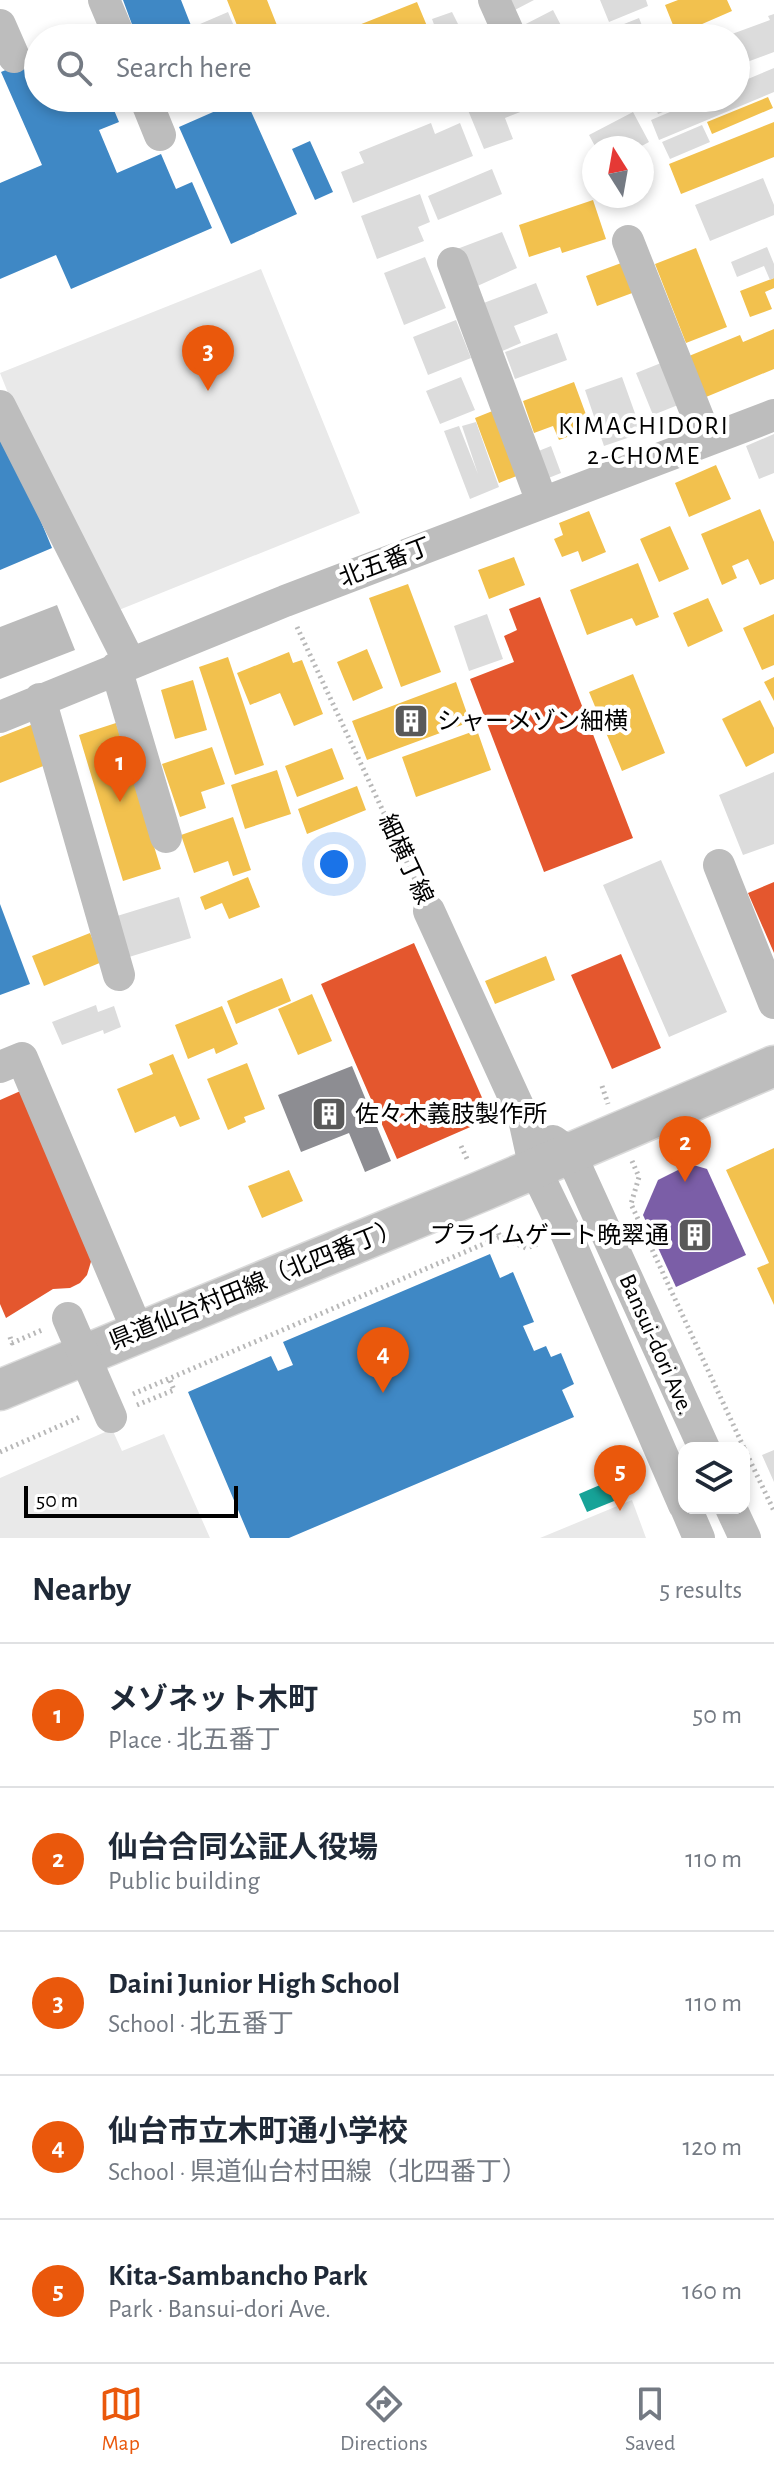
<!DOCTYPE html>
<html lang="en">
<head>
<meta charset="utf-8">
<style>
  :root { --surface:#fff; --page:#f6f6f7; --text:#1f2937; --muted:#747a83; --line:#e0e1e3; --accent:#ea580c }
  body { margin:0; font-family:"Alegreya Sans","Noto Sans JP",sans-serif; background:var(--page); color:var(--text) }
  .controls { position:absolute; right:24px; bottom:24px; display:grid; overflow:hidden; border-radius:16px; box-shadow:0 4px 12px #0003 }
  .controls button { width:72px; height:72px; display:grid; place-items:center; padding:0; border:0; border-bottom:2px solid var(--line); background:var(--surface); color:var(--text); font:40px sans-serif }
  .compass { position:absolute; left:582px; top:136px; width:72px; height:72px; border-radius:50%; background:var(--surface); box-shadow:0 4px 12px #0003; rotate:349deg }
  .scale { position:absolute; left:24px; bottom:20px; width:214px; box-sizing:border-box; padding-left:8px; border:4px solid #000; border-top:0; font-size:22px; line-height:28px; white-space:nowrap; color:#000; -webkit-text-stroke:6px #fff; paint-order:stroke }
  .you { position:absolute; left:334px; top:864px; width:28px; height:28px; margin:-20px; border:6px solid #fff; border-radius:50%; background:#1a73e8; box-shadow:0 0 0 12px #1a73e833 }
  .badge { display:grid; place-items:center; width:52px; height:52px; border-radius:50%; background:var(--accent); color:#fff; font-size:26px; font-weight:700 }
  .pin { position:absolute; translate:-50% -66px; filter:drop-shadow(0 2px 4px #0008) }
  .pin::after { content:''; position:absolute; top:42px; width:28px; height:24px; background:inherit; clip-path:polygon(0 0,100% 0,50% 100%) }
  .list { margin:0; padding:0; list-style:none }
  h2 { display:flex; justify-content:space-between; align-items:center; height:104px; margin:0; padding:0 32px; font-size:34px }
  h2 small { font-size:26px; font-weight:400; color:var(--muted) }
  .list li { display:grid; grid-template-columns:52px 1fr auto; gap:24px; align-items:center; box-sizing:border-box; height:144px; padding:0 32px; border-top:2px solid var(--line) }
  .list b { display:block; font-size:30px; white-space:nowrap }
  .list p { margin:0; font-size:26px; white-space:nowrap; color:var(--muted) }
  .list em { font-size:26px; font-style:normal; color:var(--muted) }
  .icon { flex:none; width:44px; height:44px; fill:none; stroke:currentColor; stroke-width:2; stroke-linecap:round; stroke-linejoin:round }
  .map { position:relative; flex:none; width:774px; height:1538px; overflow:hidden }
  .search { position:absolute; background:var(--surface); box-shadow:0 4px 12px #0003; left:24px; right:24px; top:24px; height:88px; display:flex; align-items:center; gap:20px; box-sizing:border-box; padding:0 28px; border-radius:44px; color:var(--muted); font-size:30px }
  .sheet { height:824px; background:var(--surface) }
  nav { display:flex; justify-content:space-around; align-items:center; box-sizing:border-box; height:112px; border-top:2px solid var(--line); background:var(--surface); font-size:22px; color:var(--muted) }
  nav a { display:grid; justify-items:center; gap:4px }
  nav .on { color:var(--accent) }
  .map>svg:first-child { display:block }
</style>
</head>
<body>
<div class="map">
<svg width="774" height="1538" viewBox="0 0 774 1538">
  <rect width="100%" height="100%" fill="#fff"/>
  <path fill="#e9e9e9" d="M261,269L360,513L99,618L0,373Z
    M112,1429L122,1451L164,1434L210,1538H0V1478Z
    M632,1500L646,1538H540Z"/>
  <path fill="#bbb" d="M57,605L75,650L0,679V627Z"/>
  <path fill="#f2c14e" d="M227,0H267L282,38H242Z
    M678,0H727L732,11L677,35L665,5Z
    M417,2L432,38H326Z
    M768,97L773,108L712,134L707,122Z
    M552,98H586L559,112Z
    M774,122V157L681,194L669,164Z
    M593,200L606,239L562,253L560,247L529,257L519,225Z
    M696,248L727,327L686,343L655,264Z
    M624,262L635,292L597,306L586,276Z
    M774,278V288L765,292L772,309L750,317L740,291Z
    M774,329V369L706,397L689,356L740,335L743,342Z
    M574,382L591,428L559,440L553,426L534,433L523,401Z
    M495,410L519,475L499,483L475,418Z
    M716,465L731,499L689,517L675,483Z
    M760,509L774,542V579L760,585L748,559L732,566L737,578L722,585L701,534Z
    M589,511L606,552L582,562L578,551L562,557L554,539L563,535L559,523Z
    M670,526L689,569L659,582L640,539Z
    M514,557L525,585L489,599L478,570Z
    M638,563L659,617L636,626L632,618L587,635L570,590Z
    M408,584L441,672L401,687L369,598Z
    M708,598L723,631L688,647L673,613Z
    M774,614V665L762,670L743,628Z
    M367,649L383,688L353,701L337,662Z
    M289,652L293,663L302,660L323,714L294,726L280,693L250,705L237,673Z
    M228,657L264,765L235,775L199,667Z
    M633,674L665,753L622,771L589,692Z
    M774,677V701L764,682Z
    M193,680L207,730L175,739L161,690Z
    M456,682L470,722L367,760L352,721Z
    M760,700L774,728V753L746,767L722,719Z
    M36,723L51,763L0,783V737Z
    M116,723L161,869L123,881L79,735Z
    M477,730L491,770L416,797L402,757Z
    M212,747L225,784L201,792L206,808L180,817L162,764Z
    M332,748L344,779L297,797L285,766Z
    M277,770L291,814L245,829L231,785Z
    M357,786L366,810L307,834L298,809Z
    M233,817L251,870L233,876L228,861L194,873L181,835Z
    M248,877L260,907L229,919L222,903L205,910L200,897Z
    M90,933L102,962L44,986L32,956Z
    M546,956L555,980L495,1004L485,981Z
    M282,978L291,1001L236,1024L227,1001Z
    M312,994L332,1041L298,1055L278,1009Z
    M222,1006L238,1044L216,1054L214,1048L188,1059L175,1025Z
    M173,1054L200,1119L180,1127L175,1116L135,1133L117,1089L153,1074L149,1064Z
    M247,1063L265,1109L244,1117L246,1122L228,1130L207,1079Z
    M774,1148V1305L757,1268L769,1263L726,1170Z
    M289,1170L303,1201L262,1218L248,1186Z"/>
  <path fill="#e4572e" d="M540,597L633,838L544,872L470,679L514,662L504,636L517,630L509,609Z
    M774,882V953L748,893Z
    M414,943L491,1118L397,1159L321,984Z
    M621,954L661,1048L612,1069L571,975Z
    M25,1089L93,1255L87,1275L80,1283L70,1288L53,1289L6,1318L0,1304V1100Z"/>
  <path fill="#7b5ea7" d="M690,1164L707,1169L746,1255L676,1287L643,1215L658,1180Z"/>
  <path fill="#3f88c5" d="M123,0H181L192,28L167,38H137Z
    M38,56V98H109L119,122L99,130L117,173L161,154L176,189L192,182L212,228L71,289L56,255L0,279V183L42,165L1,72Z
    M245,98L297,214L231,244L179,127Z
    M310,141L333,192L315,200L292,149Z
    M0,423L52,548L0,570Z
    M0,904L30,984L0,995Z
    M490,1254L500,1278L513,1272L534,1322L523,1326L534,1351L546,1346L551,1357L561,1353L574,1384L562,1390L574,1417L289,1538H250L188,1392L271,1356L278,1371L293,1365L283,1342Z"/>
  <path fill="#17a398" d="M621,1476L629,1495L587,1512L579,1494Z"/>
  <path fill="#8d8d92" d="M352,1066L391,1161L365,1172L349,1133L301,1152L278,1095Z"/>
  <path fill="#dcdcdc" d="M505,0H534L511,12Z
    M600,0H646L648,6L609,22Z
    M553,10L567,37L523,38L518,28Z
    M228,12L239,38H206L200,24Z
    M452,12L465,38H439L432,19Z
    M774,14V52L736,66V38H721L770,20L768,16Z
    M639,18L647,38H589Z
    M774,68V92L659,140L651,120L703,98H736V84Z
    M463,98H523L528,109L505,118L513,139L484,149Z
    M652,98H697L658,114Z
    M633,112L649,142L638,148H596L589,135Z
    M431,123L435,134L460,123L473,156L353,203L341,172L364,163L359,152Z
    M702,125L710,142L670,159L662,142Z
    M492,169L502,194L438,220L428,196Z
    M763,178L774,205V215L710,241L695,205Z
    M420,194L430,222L418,227L424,241L377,259L361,216Z
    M502,232L517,268L473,288L457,249Z
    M767,247L774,264V278L770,280L764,266L737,277L731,262Z
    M425,257L446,308L404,325L384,273Z
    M536,283L548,313L514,326L521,343L500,352L481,304Z
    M456,320L471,358L428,375L413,337Z
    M557,333L567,360L515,379L505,352Z
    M661,363L678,405L653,415L636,373Z
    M461,377L475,410L440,424L426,391Z
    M622,377L642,433L604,446L585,390Z
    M476,422L499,487L470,499L444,431L459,426L478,474L462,426Z
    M774,434V473L759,479L746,446Z
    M551,446L561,473L541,481L531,454Z
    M487,614L503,659L469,671L454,626Z
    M774,772V844L743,855L719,795Z
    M661,860L727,1012L669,1037L603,885Z
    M179,897L191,938L129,957L117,916Z
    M96,1005L98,1012L114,1006L121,1027L104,1034L103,1030L62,1045L52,1022Z
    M774,1450V1482L762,1455Z"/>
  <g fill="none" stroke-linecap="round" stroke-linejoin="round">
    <g stroke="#dbdbdb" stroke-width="43">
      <path id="major" d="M0,1390L482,1191L774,1066"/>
    </g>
    <path stroke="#b8b8b8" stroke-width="5" stroke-dasharray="2 4" stroke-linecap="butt" d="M297,627L418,886
      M602,1086L608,1104
      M461,1146L468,1161
      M632,1161L639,1177L631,1204L744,1448
      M494,1222L500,1237L526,1248L538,1244
      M10,1337L12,1343L42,1330
      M133,1394L500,1237
      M137,1405L174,1390L169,1378
      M744,1448L774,1511
      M0,1452L80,1417"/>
    <path stroke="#bdbdbd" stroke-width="32" d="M104,0L120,38
      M494,0L511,38
      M0,25L14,57
      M145,98L160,135
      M628,241L707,440
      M453,263L542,502
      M0,406L130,663
      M116,668L166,837
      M40,699L119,975
      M0,717L285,601L774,415
      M719,865L774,1003
      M429,911L524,1119L535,1169L566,1233L684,1505
      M0,1067L22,1058L138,1332
      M553,1141L570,1153L704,1448
      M686,1508L699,1538
      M731,1508L745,1538"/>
    <use href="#major" stroke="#bdbdbd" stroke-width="40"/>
    <path stroke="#bdbdbd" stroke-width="32" d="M68,1318L111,1417"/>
  </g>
  <defs>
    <g id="building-square" transform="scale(1.8)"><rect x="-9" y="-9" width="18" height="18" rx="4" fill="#595959" stroke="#fff"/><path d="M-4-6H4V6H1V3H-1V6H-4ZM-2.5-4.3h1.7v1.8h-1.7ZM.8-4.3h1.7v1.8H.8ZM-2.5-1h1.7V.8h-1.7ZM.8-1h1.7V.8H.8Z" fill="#fff"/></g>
  </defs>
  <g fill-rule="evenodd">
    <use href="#building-square" x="411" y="721"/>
    <use href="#building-square" x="329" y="1114"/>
    <use href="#building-square" x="695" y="1235"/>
  </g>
  <g text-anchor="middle" stroke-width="8" stroke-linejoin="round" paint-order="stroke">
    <g font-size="24" fill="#000" stroke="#fff">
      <text transform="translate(385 562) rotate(-21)" y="8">北五番丁</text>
      <text transform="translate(406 859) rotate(65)" y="8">細横丁線</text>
      <text transform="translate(255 1284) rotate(-22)" y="8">県道仙台村田線（北四番丁）</text>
      <text transform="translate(657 1344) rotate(66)" y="8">Bansui-dori Ave.</text>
    </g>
    <g font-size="24" fill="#000" stroke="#fff" text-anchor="start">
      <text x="437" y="729">シャーメゾン細横</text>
      <text x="355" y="1122">佐々木義肢製作所</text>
      <text x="669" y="1243" text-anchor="end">プライムゲート晩翠通</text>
    </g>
    <g font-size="26" letter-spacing="2" fill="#000" stroke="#fff">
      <text x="644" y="434">KIMACHIDORI<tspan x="644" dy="30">2-CHOME</tspan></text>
    </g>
  </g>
</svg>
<div class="controls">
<button><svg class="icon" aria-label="layers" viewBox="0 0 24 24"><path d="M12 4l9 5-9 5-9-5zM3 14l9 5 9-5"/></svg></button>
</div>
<svg class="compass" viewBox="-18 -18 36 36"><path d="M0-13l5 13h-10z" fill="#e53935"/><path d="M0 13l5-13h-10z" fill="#747a83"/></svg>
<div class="scale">50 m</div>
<div class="you"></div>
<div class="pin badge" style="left:120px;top:802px">1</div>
<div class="pin badge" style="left:685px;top:1182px">2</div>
<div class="pin badge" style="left:208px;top:391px">3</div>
<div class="pin badge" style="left:383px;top:1393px">4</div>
<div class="pin badge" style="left:620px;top:1511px">5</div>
<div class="search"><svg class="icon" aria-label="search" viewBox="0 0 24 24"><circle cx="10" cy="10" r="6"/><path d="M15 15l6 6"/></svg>Search here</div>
</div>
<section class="sheet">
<h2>Nearby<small>5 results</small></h2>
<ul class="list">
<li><span class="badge">1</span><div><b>メゾネット木町</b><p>Place · 北五番丁</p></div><em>50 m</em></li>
<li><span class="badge">2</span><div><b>仙台合同公証人役場</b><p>Public building</p></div><em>110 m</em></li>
<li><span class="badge">3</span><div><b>Daini Junior High School</b><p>School · 北五番丁</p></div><em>110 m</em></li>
<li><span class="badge">4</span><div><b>仙台市立木町通小学校</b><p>School · 県道仙台村田線（北四番丁）</p></div><em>120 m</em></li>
<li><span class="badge">5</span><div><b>Kita-Sambancho Park</b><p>Park · Bansui-dori Ave.</p></div><em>160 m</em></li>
</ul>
</section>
<nav>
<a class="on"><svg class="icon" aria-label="map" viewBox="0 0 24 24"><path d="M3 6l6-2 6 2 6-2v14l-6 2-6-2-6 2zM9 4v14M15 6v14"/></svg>Map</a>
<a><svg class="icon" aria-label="directions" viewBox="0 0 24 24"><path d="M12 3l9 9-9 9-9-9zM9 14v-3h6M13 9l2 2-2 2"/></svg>Directions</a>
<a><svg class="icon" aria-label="saved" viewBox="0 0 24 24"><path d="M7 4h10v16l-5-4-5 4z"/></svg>Saved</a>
</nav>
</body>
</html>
